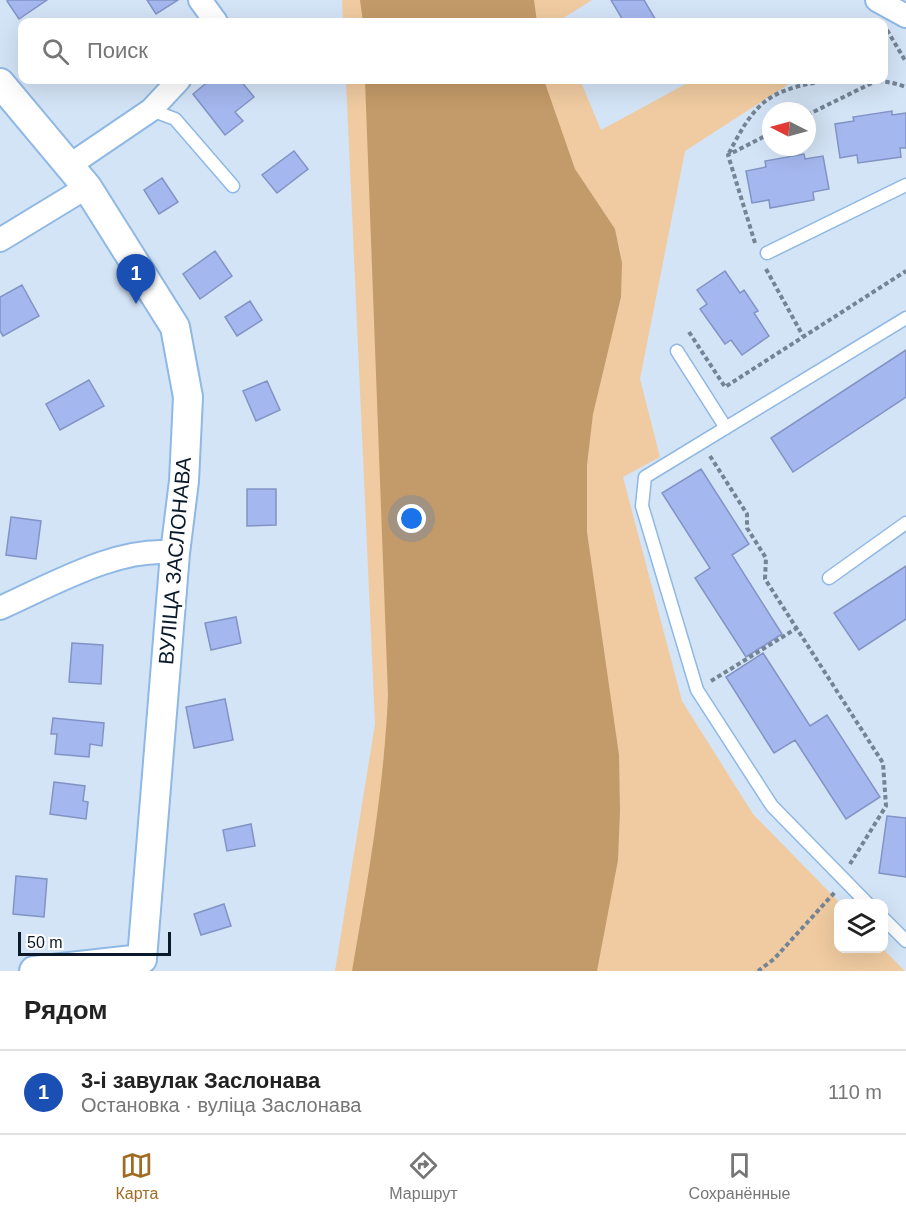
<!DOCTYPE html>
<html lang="ru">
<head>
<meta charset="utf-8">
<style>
  :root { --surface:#fff; --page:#f2f2f2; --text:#222; --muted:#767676; --line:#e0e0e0; --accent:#a06b23 }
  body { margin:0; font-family:Helvetica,sans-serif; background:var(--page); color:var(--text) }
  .controls { position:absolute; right:18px; bottom:18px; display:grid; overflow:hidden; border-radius:12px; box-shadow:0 6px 24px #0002 }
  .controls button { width:54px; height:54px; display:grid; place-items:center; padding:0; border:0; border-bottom:2px solid var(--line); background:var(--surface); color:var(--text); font:30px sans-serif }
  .compass { position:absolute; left:762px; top:102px; width:54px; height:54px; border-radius:50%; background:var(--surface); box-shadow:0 6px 24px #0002; rotate:276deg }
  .scale { position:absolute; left:18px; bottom:15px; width:153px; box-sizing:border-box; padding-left:6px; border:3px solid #0a1a2a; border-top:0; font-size:16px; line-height:21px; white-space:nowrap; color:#0a1a2a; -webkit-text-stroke:4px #fff; paint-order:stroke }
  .you { position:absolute; left:412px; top:519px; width:21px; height:21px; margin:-15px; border:4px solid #fff; border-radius:50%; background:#1a73e8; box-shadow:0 0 0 9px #1a73e833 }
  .badge { display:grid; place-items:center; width:39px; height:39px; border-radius:50%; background:var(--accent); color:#fff; font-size:20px; font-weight:700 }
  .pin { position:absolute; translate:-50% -50px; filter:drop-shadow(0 2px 3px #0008) }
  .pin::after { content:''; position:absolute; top:32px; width:21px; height:18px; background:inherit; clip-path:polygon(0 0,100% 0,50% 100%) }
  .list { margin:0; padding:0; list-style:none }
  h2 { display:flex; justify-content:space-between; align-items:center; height:78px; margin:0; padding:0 24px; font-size:26px }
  h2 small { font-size:20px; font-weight:400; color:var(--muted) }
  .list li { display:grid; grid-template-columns:39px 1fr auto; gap:18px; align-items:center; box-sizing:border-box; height:84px; padding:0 24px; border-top:2px solid var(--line) }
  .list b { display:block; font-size:22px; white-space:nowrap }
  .list p { margin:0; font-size:20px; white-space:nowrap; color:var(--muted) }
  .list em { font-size:20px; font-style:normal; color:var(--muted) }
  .icon { flex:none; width:33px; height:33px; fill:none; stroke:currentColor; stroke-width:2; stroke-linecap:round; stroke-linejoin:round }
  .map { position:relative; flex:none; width:906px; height:971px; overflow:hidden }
  .search { position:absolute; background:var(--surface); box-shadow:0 6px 24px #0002; left:18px; right:18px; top:18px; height:66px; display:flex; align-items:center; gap:15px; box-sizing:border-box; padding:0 21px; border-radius:12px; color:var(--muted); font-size:22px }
  .sheet { height:162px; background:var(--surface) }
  nav { display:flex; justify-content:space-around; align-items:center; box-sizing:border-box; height:84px; border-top:2px solid var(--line); background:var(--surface); font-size:16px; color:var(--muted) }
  nav a { display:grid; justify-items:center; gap:3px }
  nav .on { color:var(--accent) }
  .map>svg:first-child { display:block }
</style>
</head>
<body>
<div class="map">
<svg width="906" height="971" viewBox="0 0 906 971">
  <rect width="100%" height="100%" fill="#d3e4f6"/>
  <path fill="#f0cba1" d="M342,0H592L557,22H343Z
    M346,80H580L601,130L693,80H795L685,151L640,379L660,457L623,477L682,701L753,814L840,903L838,948L883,949L905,971H335L375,724Z"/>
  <path fill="#c39a69" d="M360,0H534L537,22H363Z
    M365,80H544L575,169L615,229L622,263L621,297L593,414L587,465V532L619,755L620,811L618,860L597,971H352C368,879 384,788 388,695Z"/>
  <path fill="#a4b7ee" stroke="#8293c5" stroke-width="1.5" d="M9,0H47L19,19L7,1Z
    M147,0H178L156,14Z
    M611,0H644L657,22H624Z
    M210,80H240L254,97L235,112L243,121L225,135L193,94Z
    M892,111V115L906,113V148H900L901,157L858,163L857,155L840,158L835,124L854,121L853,117Z
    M294,151L308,169L277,193L262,175Z
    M804,154L805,159L823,156L829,189L813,192L814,200L770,208L769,200L752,203L746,171L766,167L765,161Z
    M162,178L178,202L159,214L144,190Z
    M215,251L232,276L200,299L183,274Z
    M725,271L740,293L744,290L758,311L754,313L769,336L742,355L731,340L725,344L700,309L707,304L697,290Z
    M22,285L39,316L3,336L0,331V297Z
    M250,301L262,320L237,336L225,317Z
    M906,350V397L793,472L771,438Z
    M89,380L104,406L60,430L46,404Z
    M267,381L280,410L256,421L243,391Z
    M701,469L749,544L732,555L782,634L746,657L695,578L710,568L662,493Z
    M247,489H276V525L247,526Z
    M11,517L41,521L36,559L6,555Z
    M906,566V619L859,650L834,613Z
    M236,617L241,643L211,650L205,623Z
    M72,643L103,645L101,684L69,682Z
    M763,653L810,726L827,715L880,797L846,819L795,740L774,753L726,677Z
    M225,699L233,740L194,748L186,707Z
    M53,718L104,723L102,746L90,744L89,757L55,754L57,734H51Z
    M54,782L85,786L83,801L88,802L86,819L50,814Z
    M887,816L906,818V877L879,873Z
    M251,824L255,846L227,851L223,830Z
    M16,876L47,879L44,917L13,914Z
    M224,904L231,926L201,935L194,914Z"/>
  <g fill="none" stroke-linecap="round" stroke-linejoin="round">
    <g stroke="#8fb8e4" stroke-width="15">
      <path id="service" d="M151,110L175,119L233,186
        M767,253L906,185
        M677,351L726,428
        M829,578L906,523
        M868,904L772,806L697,690L642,506L645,477L906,318
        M884,919L906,941"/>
    </g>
    <g stroke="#8fb8e4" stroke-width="26">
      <path id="minor" d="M200,0L216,22
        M877,0L906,16
        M70,165L151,110L179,80
        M0,240L87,187
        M0,608C50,586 120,545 175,553"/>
    </g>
    <g stroke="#8fb8e4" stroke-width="32">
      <path id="tertiary" d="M0,83L87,187L175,327L188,397L184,481L175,553L142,959L34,971"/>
    </g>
    <path stroke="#748495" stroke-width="4" stroke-dasharray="4.5 3" stroke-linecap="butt" d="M887,30L906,62
      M807,115L874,82
      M729,153C739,134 751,110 770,98C800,78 873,74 906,87
      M755,243L728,155L771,133
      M766,269L803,336
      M689,332L725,387L906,271
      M710,456L747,514V528L766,558L765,579L883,763L886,806L850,864
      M711,681L797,628
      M758,971L774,959L835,892"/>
    <use href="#service" stroke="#fff" stroke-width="12"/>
    <use href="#minor" stroke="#fff" stroke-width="22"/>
    <use href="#tertiary" stroke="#fff" stroke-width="28"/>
  </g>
  <g text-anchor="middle" stroke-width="6" stroke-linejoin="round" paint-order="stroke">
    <g font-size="21" fill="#0a1a2a" stroke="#fff">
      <text transform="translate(175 561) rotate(-85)" y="7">ВУЛІЦА ЗАСЛОНАВА</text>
    </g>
  </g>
</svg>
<div class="controls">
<button><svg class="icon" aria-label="layers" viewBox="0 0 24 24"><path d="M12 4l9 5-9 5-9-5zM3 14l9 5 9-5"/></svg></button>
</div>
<svg class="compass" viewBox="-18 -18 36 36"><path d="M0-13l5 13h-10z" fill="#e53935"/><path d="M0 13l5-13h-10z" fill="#767676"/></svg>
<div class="scale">50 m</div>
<div class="you"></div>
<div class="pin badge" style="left:136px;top:304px;background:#1a4fb4">1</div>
<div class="search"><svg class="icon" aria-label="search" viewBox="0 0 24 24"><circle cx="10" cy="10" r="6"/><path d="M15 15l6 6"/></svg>Поиск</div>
</div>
<section class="sheet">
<h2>Рядом<small></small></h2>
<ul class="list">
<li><span class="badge" style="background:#1a4fb4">1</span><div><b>3-і завулак Заслонава</b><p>Остановка · вуліца Заслонава</p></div><em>110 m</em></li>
</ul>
</section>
<nav>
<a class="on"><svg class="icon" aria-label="map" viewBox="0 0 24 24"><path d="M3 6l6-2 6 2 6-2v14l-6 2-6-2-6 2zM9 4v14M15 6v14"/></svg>Карта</a>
<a><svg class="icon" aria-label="directions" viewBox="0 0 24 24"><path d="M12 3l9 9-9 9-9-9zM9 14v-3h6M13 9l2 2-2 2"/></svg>Маршрут</a>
<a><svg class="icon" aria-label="saved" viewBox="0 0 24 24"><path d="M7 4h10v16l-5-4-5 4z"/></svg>Сохранённые</a>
</nav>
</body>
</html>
